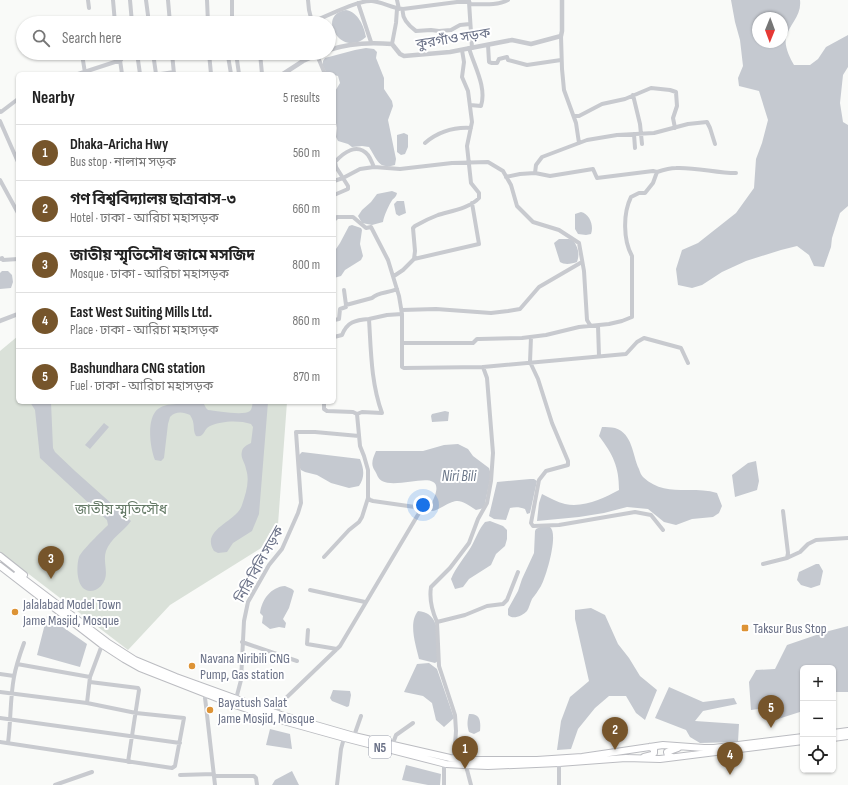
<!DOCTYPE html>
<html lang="en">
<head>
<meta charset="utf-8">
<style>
  :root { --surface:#fff; --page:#f6f6f6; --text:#222; --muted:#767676; --line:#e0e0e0; --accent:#76552b }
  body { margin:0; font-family:"Sofia Sans Condensed","Noto Sans Bengali",sans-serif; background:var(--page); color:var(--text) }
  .controls { position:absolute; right:12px; bottom:12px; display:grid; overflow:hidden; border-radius:6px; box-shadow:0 1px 3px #0004 }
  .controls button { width:36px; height:36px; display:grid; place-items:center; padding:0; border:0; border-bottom:1px solid var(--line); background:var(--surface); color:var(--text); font:20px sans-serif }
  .compass { position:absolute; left:752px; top:12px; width:36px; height:36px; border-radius:50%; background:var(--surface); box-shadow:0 1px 3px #0004; rotate:181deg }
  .you { position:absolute; left:423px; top:505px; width:14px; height:14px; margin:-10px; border:3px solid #fff; border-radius:50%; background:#1a73e8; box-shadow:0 0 0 6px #1a73e833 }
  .badge { display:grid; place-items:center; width:26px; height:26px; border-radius:50%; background:var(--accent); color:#fff; font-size:13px; font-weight:700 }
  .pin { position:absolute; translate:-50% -33px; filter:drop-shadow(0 1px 2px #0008) }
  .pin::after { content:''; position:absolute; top:21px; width:14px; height:12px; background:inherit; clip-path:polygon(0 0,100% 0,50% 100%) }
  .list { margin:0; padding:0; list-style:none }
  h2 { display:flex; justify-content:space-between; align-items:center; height:52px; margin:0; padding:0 16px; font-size:17px }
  h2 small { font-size:13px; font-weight:400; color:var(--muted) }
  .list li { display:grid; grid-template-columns:26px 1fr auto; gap:12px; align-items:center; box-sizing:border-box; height:56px; padding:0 16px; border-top:1px solid var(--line) }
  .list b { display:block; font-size:15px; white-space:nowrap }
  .list p { margin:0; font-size:13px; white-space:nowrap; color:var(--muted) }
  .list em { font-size:13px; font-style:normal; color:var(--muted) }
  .icon { flex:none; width:22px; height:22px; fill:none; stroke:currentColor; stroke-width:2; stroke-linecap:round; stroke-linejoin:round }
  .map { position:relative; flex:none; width:848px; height:785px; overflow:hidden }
  .search { position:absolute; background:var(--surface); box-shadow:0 1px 3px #0004; left:16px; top:16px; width:320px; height:44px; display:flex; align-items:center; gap:10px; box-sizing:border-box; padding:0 14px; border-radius:22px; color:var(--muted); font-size:15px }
  .panel { position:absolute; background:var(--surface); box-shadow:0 1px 3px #0004; left:16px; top:72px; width:320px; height:332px; border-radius:6px }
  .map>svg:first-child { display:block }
</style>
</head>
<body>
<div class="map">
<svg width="848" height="785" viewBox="0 0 848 785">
  <rect width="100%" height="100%" fill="#f9faf8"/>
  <path fill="#dae1d9" d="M18,336V402H287L277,538L170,605L128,650L0,552V351Z"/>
  <path fill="#c5c9d0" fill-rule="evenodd" d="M731,0H800C802,16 789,24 786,38C784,46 790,58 794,65H810L818,59L826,47L848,35V67L843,75L840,103L843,122L848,125V206L840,213L832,238L831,247L824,267L814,266L809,255L797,246L781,250L746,261L722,272L702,285L692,288L678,285L676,269L682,250L698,243L736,213L754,188L756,159L762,143L768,120L759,91L739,86L738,78L743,66L740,40L735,22ZM758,18H782V42H758Z
    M346,10C358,12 364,26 366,37C342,59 315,15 346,10Z
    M366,48L374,49L377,52L376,58L384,78V89L392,101L393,106L388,120L396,159L395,165C378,170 377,159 369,147L362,146L352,147L348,144L338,141L336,137L337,128L334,113V93L340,83L338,76L334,75V74H327L323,66V61L325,58L355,50Z
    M404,133L408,135V147L405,154L401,155L397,152V135Z
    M392,191L397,193C396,198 393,198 391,202C388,207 384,216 383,222L372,225L362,223L358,216L362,210L371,202L377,194Z
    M397,201H404L406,213L399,216L396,214L394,204Z
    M581,212C590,214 594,226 591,234L586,235L578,234L575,229V214Z
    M352,225L361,228L362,230L360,244L363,256L361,260L345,270L341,276L334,278V252L340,243L349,226Z
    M559,239H569L573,240C578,247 580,254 577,262C572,264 564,265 560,262L554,243Z
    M2,271H8L12,275L13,282L11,288L0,289V273Z
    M30,402H51L53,448L55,452L75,471L131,521C124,531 110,539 106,551C102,563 111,575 101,586C98,589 94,591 90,591C76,590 76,567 79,557C82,550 101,532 108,525L107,520L40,458L35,410Z
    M188,402H203L206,408L208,410C216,411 244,416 250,411C252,409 252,405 253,402H268L259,514L252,531L233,543L227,552L218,553L214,551C200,529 237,522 242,505C246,493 250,481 246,469C245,462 240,458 242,451C243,447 247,445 251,443L253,427L251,424C239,420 221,421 210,426C203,429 205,438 196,436C192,429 196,424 190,415C183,412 176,411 170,417L168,424L164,458L161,461L155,460C150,448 146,418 158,409C166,403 177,404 186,404Z
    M445,411L449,412L448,421L432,422L431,416L432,414Z
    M104,423L109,427L90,449L85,445Z
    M602,427C606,427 611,427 615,428C633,434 632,454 639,469C640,472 641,475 643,477C665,498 692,485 717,493L722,506L719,513L713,517L692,519L676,525L664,522L648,509L627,507L604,513L579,517L537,521L539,503L542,494C550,498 557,502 565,504C584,508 604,498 619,490C619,466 613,455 599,436Z
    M458,444L468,449L473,456L489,468L491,475L484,508L476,510C462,501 459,497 444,506C440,508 436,511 432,511L429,510V508C456,460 402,491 382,481C378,479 377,474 375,471C370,464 373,458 376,451H423L444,445Z
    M302,452L360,459C364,469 365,477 359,486L349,488L331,483L317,475L305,472L301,470L299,466V455Z
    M756,461L759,481L757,490L735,497L732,475L748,463Z
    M530,479H534L537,481L530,513L527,514L525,509C520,507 515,507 510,508L506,520L494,519L489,516L497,482Z
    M490,521L503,526L507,530V539L505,546L496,554L491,565L469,579L463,587L455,589L451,579C456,567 465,557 471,547C476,538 479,529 485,522Z
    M540,527H550C559,534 546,577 541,586C538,591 535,595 532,599C530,603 529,608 527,611C522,616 513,620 508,615V609L518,591L522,579L534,553L535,531L536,529Z
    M816,564H819L823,571L820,585L811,588L801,585L797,580L799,572Z
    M285,586L292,589L294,591L289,608L283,619L286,623L285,628L279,627L270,629L262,623L263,616L260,613C262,599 271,587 285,586Z
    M591,608L605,615L618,644L629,658L640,676L657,690L645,720L636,713L626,696H609L595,708L578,729L571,749L557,750L561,721L570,697L589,681L575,619V610Z
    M418,611C443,613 437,642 438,661L435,663L419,659C416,646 408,623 418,611Z
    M47,616L87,644L80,667L37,655Z
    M848,626V692H833V668H803V711L778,719L773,707L751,710L749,682L756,670L775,669L787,645L825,632Z
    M429,663L437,669L454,718L444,727L436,720L432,703L423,696L404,692L417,664Z
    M669,687L703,702L734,698L737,704L703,711L695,721L739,724L738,742L700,743L690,737L686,730L655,718Z
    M333,690L350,691L351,695L349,706L347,707L332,701L330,698Z
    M469,714C480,713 481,721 480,731L474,734L469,732C467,726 467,721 469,714Z
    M270,729L290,734L292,749L266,745Z
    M406,765L441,774L440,785H428L402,780Z
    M292,771L299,785H272L275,780Z"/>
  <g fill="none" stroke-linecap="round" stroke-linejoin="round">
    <g stroke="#bbbcc1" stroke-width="8">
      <path id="trunk" d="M0,556L24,575
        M0,566L101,644L124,659L140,668L232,704L287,722L341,737L446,764L464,765L488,766L559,763L626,758L660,759L803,741
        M17,574L107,642L135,660L176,677L281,715L354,736L450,758L475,760H537L582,757L663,745L704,748H714L803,737
        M833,733L848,731
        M833,738L848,736
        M644,757L652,755L654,753V749L650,747
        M672,757L668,756L667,752L678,748"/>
    </g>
    <path stroke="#c8cacf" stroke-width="4" d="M88,0L89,8
      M113,0L115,23
      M130,0L132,23
      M146,0L149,23
      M168,0L170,23
      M207,0L208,23
      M308,0L309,10L312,22
      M397,0L399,9
      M469,1L470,4C482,4 497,6 508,0
      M358,3L371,42
      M403,9C401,19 409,26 416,31L431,30L439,31L451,30L460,25L470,24
      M232,23V0
      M310,23C325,17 357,0 372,1C383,2 391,8 403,9L457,2H469L472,48
      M561,36L562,69L564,90L576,123L579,143
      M392,44L396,23L397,9
      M488,45L489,62L492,63H497L499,59L507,57L508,60L527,65L561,60
      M469,48C474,66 487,87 481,106L470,105
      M119,53L122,74
      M137,53L140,74
      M153,53L156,74
      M172,53L174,74
      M209,53L211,74
      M236,53L239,74
      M260,53L262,74
      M82,54L85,73
      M317,55L325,74
      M78,74L121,60
      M161,74L174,72
      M231,74L228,56L233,53
      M633,95L640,124L642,144
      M0,111L1,112L18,99
      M574,116H579L602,104L625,99L651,88L670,90L676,92L677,106L673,118L675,128
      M0,121L18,162
      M634,134L635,148
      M425,143C438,132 455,127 471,128
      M535,173L550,176L593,169L597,178L653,171L657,172
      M506,177L520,174L535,173L536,165L542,157L587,140L617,135L654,133L688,124L707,122L710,128L715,144
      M0,180L18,213
      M334,181L343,178L360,169L374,167
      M334,195L348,189V186L336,167L335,162C343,153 357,142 368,155C371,159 372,163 374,167L400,169L452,163L488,162L503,171L511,185L517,206L533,222L559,230L579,243L584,271L587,320L590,325
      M334,220L337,217H353L366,228L371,227L388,260L399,296L402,314V367L404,368L483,367L626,354L637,342L644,338L681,348L688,363
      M0,259L2,258L3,260L18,259
      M414,259L479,244L472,203
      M394,276L403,270L414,259L415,251L413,228L415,226C422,222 430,218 438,215C451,211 470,208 479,198V193L471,183L467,146L472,122L468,91L462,77L464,62L462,50
      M344,290L346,305
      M402,310L436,309L491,313L508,311L520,309L539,287L582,262
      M334,320L339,319L340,309L346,307V305L372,298C378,292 389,293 397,289
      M598,326L599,356
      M334,337L342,335C347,322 355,320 369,319
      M531,337L530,362L538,379L552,423L568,461V465L546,471L539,480L531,523L533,526L559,525L635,512L651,515L663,530
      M402,343H473L477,339H479L522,338L546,335L579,327L609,324L622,321L632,317V256C623,240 623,213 631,197L639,193H645L653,183L657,172C663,170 670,168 676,168C696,167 716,173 736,173
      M324,402V409L327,411L353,412L357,414L362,412L382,413C371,383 371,351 369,319L387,315L402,314
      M783,511L788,553L787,558
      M324,557L349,530L359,522L362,517L368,498V470L364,456L360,446L357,414
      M763,564L787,558L800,552L808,544L816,540L848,538
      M310,590L365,602
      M437,622C432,611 429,600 431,587L450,568L469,543L478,519L487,503L491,481L493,453L487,378L483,367
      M308,630L307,644L337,649
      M242,642L297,661
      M17,664L90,677
      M0,674L14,676
      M90,682L138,688L139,690L128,762
      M0,692L87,703L136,713L184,718L175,766L172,768L0,742
      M207,694L205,698L206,706L215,785
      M236,699L241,680L244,621L248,602L269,565L282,549L298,513L301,503L296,432H315L359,436
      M87,703L90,677L102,645
      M275,713L287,697L340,646L419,513L415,507L373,501L370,500L368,498
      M0,718L180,743
      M354,736L361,716
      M8,743C11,721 10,698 14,677C16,665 20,654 24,643
      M392,746L396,735L413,723
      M454,758L456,731L455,715L439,666L437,622L465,615L487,606L503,604L507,600L518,572
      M559,763V785
      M466,766L471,785
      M180,775L214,774
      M214,776H254L256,778L257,785
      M55,785L92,772
      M337,785L341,749L344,738
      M444,785V763"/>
    <path stroke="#c8cacf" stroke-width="4.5" d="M329,50C349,43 370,42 392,44L400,54L404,56L450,52L512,40L531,44L561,36L562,31V0
      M283,74L303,61L321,53
      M0,321L18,314"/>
    <use href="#trunk" stroke="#fff" stroke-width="6"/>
  </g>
  <g fill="#dd9335" stroke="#fff" stroke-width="1.5">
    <circle cx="15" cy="612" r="4"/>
    <rect x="741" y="624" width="8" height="8" rx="2"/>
    <circle cx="192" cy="666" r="4"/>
    <circle cx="210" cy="710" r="4"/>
  </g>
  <g text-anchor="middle" stroke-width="4" stroke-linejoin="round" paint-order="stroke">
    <rect fill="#fff" stroke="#979cab" stroke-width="1" x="369" y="736" width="22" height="22" rx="3"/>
    <g font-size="13" font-weight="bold" fill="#6a7187">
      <text x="380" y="752">N5</text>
    </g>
    <g font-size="14" fill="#6a7187" stroke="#fff">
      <text transform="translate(453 38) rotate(-9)" y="5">কুরগাঁও সড়ক</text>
      <text transform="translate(259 564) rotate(-61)" y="5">নিরি বিলি সড়ক</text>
    </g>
    <g font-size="14" fill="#657a67" stroke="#fff">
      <text x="121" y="514">জাতীয় স্মৃতিসৌধ</text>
    </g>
    <g font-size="14" fill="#6a7187" stroke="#fff" text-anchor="start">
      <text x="23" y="609">Jalalabad Model Town<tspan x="23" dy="16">Jame Masjid, Mosque</tspan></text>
      <text x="753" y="633">Taksur Bus Stop</text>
      <text x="200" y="663">Navana Niribili CNG<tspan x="200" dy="16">Pump, Gas station</tspan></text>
      <text x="218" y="707">Bayatush Salat<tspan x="218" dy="16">Jame Mosjid, Mosque</tspan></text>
    </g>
    <g font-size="15" font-style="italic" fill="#6b7789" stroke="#fff">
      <text x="459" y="481">Niri Bili</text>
    </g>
  </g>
</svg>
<div class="controls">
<button>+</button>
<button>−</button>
<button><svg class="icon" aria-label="locate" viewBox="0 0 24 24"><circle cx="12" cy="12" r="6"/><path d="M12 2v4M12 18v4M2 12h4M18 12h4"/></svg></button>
</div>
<svg class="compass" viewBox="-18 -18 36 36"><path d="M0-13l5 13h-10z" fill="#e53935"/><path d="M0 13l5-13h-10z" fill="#767676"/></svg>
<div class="you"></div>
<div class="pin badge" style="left:465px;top:769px">1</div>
<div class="pin badge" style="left:615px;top:750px">2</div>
<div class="pin badge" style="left:51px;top:579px">3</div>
<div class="pin badge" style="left:730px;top:775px">4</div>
<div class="pin badge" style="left:771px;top:728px">5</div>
<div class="search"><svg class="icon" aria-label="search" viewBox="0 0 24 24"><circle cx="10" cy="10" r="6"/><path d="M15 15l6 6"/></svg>Search here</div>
<section class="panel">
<h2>Nearby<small>5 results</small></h2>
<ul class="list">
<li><span class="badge">1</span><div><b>Dhaka-Aricha Hwy</b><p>Bus stop · নালাম সড়ক</p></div><em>560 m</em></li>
<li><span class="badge">2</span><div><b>গণ বিশ্ববিদ্যালয় ছাত্রাবাস-৩</b><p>Hotel · ঢাকা - আরিচা মহাসড়ক</p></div><em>660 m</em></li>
<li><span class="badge">3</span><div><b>জাতীয় স্মৃতিসৌধ জামে মসজিদ</b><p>Mosque · ঢাকা - আরিচা মহাসড়ক</p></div><em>800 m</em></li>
<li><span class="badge">4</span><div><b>East West Suiting Mills Ltd.</b><p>Place · ঢাকা - আরিচা মহাসড়ক</p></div><em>860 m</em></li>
<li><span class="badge">5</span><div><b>Bashundhara CNG station</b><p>Fuel · ঢাকা - আরিচা মহাসড়ক</p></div><em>870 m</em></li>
</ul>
</section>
</div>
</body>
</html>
